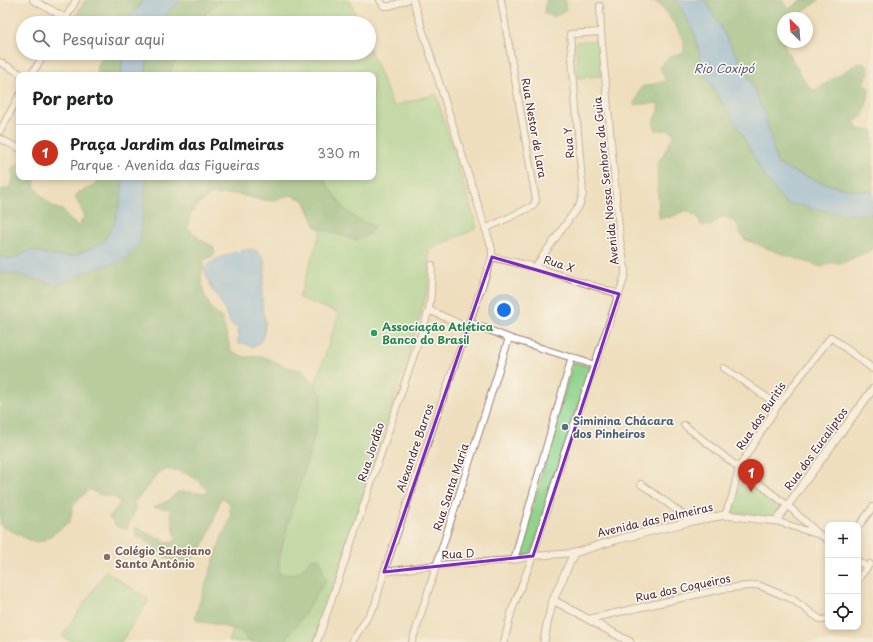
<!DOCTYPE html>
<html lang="pt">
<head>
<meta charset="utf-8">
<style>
  :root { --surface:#fff; --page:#f2f2f2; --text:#202124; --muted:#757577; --line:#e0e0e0; --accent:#c8321e }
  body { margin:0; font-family:"Playpen Sans",sans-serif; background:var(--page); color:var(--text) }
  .controls { position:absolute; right:12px; bottom:12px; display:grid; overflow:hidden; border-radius:8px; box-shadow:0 2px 6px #0003 }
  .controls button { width:36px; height:36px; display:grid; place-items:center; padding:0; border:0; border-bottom:1px solid var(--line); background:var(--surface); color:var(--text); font:20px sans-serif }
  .compass { position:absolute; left:777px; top:12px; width:36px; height:36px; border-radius:50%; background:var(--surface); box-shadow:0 2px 6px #0003; rotate:335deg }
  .you { position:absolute; left:504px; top:310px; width:14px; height:14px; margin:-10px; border:3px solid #fff; border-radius:50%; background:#1a73e8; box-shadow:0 0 0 6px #1a73e833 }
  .badge { display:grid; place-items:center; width:26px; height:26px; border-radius:50%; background:var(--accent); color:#fff; font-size:13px; font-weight:700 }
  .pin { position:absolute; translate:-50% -33px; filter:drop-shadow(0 1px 2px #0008) }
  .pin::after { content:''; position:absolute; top:21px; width:14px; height:12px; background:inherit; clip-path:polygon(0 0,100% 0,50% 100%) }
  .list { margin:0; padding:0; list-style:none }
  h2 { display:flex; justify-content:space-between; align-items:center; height:52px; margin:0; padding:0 16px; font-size:17px }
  h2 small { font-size:13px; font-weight:400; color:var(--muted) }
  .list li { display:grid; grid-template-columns:26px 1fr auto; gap:12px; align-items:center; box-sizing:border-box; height:56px; padding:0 16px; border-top:1px solid var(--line) }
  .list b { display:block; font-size:15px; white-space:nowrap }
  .list p { margin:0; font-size:13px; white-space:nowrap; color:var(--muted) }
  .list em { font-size:13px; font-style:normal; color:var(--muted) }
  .icon { flex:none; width:22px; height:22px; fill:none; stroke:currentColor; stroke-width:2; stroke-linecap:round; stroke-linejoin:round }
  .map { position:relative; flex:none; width:873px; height:642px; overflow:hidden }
  .search { position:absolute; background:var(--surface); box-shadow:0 2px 6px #0003; left:16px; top:16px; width:360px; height:44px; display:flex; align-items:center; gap:10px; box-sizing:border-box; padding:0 14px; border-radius:22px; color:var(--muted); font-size:15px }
  .panel { position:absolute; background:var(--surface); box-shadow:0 2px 6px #0003; left:16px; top:72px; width:360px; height:108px; border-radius:8px }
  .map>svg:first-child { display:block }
</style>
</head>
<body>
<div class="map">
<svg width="873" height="642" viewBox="0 0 873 642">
  <rect width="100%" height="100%" fill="#fdfcf7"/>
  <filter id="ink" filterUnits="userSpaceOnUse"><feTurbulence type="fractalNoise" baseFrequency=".025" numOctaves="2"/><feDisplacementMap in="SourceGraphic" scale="8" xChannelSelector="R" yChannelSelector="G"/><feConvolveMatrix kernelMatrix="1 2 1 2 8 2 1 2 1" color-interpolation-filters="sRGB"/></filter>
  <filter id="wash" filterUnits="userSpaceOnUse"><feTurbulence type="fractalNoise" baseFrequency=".012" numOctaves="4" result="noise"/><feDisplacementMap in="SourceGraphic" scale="16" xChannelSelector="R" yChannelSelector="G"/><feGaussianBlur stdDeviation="0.9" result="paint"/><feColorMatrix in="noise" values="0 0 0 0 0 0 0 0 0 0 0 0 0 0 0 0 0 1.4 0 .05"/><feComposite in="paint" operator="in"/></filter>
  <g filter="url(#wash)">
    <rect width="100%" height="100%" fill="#eedebd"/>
    <path fill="#90d38c" stroke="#6d795c" d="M181,0H350L359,23H162Z
      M598,40L601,76L578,78L576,42Z
      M369,47L393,106L436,94L477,228L429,250L428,289L409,353L340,568L314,642H229L339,313L299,298L321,230L300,177H373V75H154L148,53H369Z
      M573,362L591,367L531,554L519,557Z
      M743,477L785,507L776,519L743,513H729Z
      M106,571L149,600L121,642H72L62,636Z"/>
    <path fill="#74b578" stroke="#5f6a52" d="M85,0H144L131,16L128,23H72Z
      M180,0H222L207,12L199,23H162L167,13Z
      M546,0H566L565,3L566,11L553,17L544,13Z
      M643,0H676L694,32L705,75L740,130L764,176L845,214H873V249L843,263H830L822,267L779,253L744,239L740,233L737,223L723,216L711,226L701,225L698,217L686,210L671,217L659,218L657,165L674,135L669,130H656L653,123L659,111L658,103L634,105L641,87L666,81L660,67L670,56L684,53V42L678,30L660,3Z
      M705,0H782L789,9L801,0H819L795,18H783V42H786L784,46L806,83L810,88L815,90L861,61L867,66L869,73L863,83L869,88C870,98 865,106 863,116L854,122L859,130H873V191C841,192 805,177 777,164L764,112L749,78Z
      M104,53H122V75H97V68Z
      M148,53H179L171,70L170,75H145Z
      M19,163V177H36L34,185C40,195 51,209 63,210L69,219L78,226L85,216L75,197L79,192C89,189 95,186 100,177H123L121,198L114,224L103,243L74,256H55L30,250L13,259L0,257V190L9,188L13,179L11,170Z
      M146,177H322L345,210L362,222L375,226L368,235L355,240L316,227L304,200L290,195L272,201L256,199L236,194L210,195L200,203L190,214L188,228L201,240L214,247V255L204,260L201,277L204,294L212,310L222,318L231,351L245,357L263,356L286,367L302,370L311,379L322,394C318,438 300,480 288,523C284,540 278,557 279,574C295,576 301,573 310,560L319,558L326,580L299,622L289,634L286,642H249L241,631L218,625L197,621L195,616L200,601L221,539L231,517L229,502L221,497C215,516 210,539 196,555C193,559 188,562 184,565L167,558L143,538L137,537L135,527L168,543L176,541C175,530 170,520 171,509L154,507L168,501L177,492C188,491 198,494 208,492C199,477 178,466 160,471L147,488L134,502L136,510L126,529L117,527L109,517L120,503L114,497L100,495L89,489L73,506L70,521L59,530L43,541L33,542L0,525V272L21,275L57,285L83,273L145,184Z"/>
    <path fill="#74b2e7" stroke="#5f6889" d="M144,0H180L167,13L162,23H128L131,16Z
      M676,0H705L749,78L764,112L777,164C805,178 841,192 873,191V214H845L786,203L764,176L740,130L705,75L694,32Z
      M122,53H148L145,75H122Z
      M123,177H146L140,242L128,258L83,273L57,285L21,275L0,272V257L13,259L30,250L55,256H74L103,243L114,224L121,198Z
      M250,249C256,249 262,255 264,260C268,271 261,283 262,294C263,299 262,304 262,310C263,314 265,317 265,322C265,335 260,354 244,343L238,344V327L232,325L229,321L219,298L212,290L204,269C211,258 238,251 250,249Z"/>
  </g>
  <g filter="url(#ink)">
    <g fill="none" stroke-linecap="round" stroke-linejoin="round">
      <g stroke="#9c7e74" stroke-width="8">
        <path id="minor" d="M33,0L66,18
          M380,0L384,6H390L407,0
          M63,23L76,0
          M0,62L23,75
          M31,75L45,53
          M0,131L19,96
          M0,139L19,148
          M485,229L533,206L536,200L501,0
          M492,257L535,267L619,294
          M535,267L580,204L583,194L570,34L601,32
          M429,310L467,327
          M469,322L509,338L595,365
          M724,368L778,405
          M684,425L788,506L820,535
          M641,484L692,521
          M725,515L732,497L739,467L778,405L831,337L873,369
          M776,521L820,535L828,540
          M858,527L873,507
          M514,560L572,357
          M858,561L867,567
          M384,572L437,565L514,560L533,556L574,553
          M858,579L870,564
          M589,619L721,589L758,585L792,599L821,620H823L828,618
          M317,642L351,543L429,310L431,293L432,265
          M352,642L375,605L384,572L432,430L492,257V249L413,0
          M412,642L509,338
          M504,642L512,610L533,556L564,453L619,294L625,275V268L620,239L601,32L600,6"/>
      </g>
      <g stroke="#9c7e74" stroke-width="9">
        <path id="tertiary" d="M553,600L630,642
          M544,642L547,624L553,600L574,553L619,539L692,521L725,515L776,521L873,389"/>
      </g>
      <use href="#minor" stroke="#fff" stroke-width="6"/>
      <use href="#tertiary" stroke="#fff" stroke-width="7"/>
    </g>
  </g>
  <path d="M0 0H873V642H0ZM492,257L619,294L533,556L384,572Z" fill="#eedebd" fill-opacity=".55" fill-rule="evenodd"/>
  <path fill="none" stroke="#7b2cbf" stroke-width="3" stroke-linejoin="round" d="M492,257L619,294L533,556L384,572Z"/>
  <circle fill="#2e9e5b" stroke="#fdfcf7" stroke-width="1.5" cx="374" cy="333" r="4"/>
  <circle fill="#5c6f8a" stroke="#fdfcf7" stroke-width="1.5" cx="565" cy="427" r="4"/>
  <circle fill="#8d6e63" stroke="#fdfcf7" stroke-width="1.5" cx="107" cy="557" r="4"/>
  <g text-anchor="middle" stroke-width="3" stroke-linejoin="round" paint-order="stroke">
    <g font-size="11" fill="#4a1f2b" stroke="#fdfcf7">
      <text transform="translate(534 128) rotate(80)" y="4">Rua Nestor de Lara</text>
      <text transform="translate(569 143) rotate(-95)" y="4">Rua Y</text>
      <text transform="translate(606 181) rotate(-96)" y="4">Avenida Nossa Senhora da Guia</text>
      <text transform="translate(559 264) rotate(18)" y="4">Rua X</text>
      <text transform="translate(761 416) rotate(-56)" y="4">Rua dos Buritis</text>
      <text transform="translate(415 448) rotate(-71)" y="4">Alexandre Barros</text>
      <text transform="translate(816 449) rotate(-54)" y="4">Rua dos Eucaliptos</text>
      <text transform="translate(371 452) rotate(-72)" y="4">Rua Jordão</text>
      <text transform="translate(451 487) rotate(-72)" y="4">Rua Santa Maria</text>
      <text transform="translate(655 520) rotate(-13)" y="4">Avenida das Palmeiras</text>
      <text transform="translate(458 554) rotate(-4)" y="4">Rua D</text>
      <text transform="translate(683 588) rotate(-12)" y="4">Rua dos Coqueiros</text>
    </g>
    <g font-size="11" font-weight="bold" fill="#27864d" stroke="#fdfcf7" text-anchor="start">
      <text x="382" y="331">Associação Atlética<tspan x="382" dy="13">Banco do Brasil</tspan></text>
    </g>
    <g font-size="11" font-weight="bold" fill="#4e5e75" stroke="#fdfcf7" text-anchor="start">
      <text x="573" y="425">Siminina Chácara<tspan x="573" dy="13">dos Pinheiros</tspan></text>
    </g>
    <g font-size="11" font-weight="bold" fill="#785e54" stroke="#fdfcf7" text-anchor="start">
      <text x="115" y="555">Colégio Salesiano<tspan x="115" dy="13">Santo Antônio</tspan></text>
    </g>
    <g font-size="12" font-style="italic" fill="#59526d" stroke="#fdfcf7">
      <text x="724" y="73">Rio Coxipó</text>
    </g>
  </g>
</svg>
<div class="controls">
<button>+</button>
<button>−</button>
<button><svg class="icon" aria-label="locate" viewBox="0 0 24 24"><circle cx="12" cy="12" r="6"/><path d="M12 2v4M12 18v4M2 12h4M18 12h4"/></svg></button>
</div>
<svg class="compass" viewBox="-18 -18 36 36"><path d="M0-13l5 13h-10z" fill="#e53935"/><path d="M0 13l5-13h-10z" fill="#757577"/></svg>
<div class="you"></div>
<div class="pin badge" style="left:751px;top:492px">1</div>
<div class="search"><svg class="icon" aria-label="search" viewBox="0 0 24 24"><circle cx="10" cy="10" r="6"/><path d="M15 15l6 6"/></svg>Pesquisar aqui</div>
<section class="panel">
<h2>Por perto<small></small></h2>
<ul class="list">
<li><span class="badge">1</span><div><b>Praça Jardim das Palmeiras</b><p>Parque · Avenida das Figueiras</p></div><em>330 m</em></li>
</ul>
</section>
</div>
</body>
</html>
